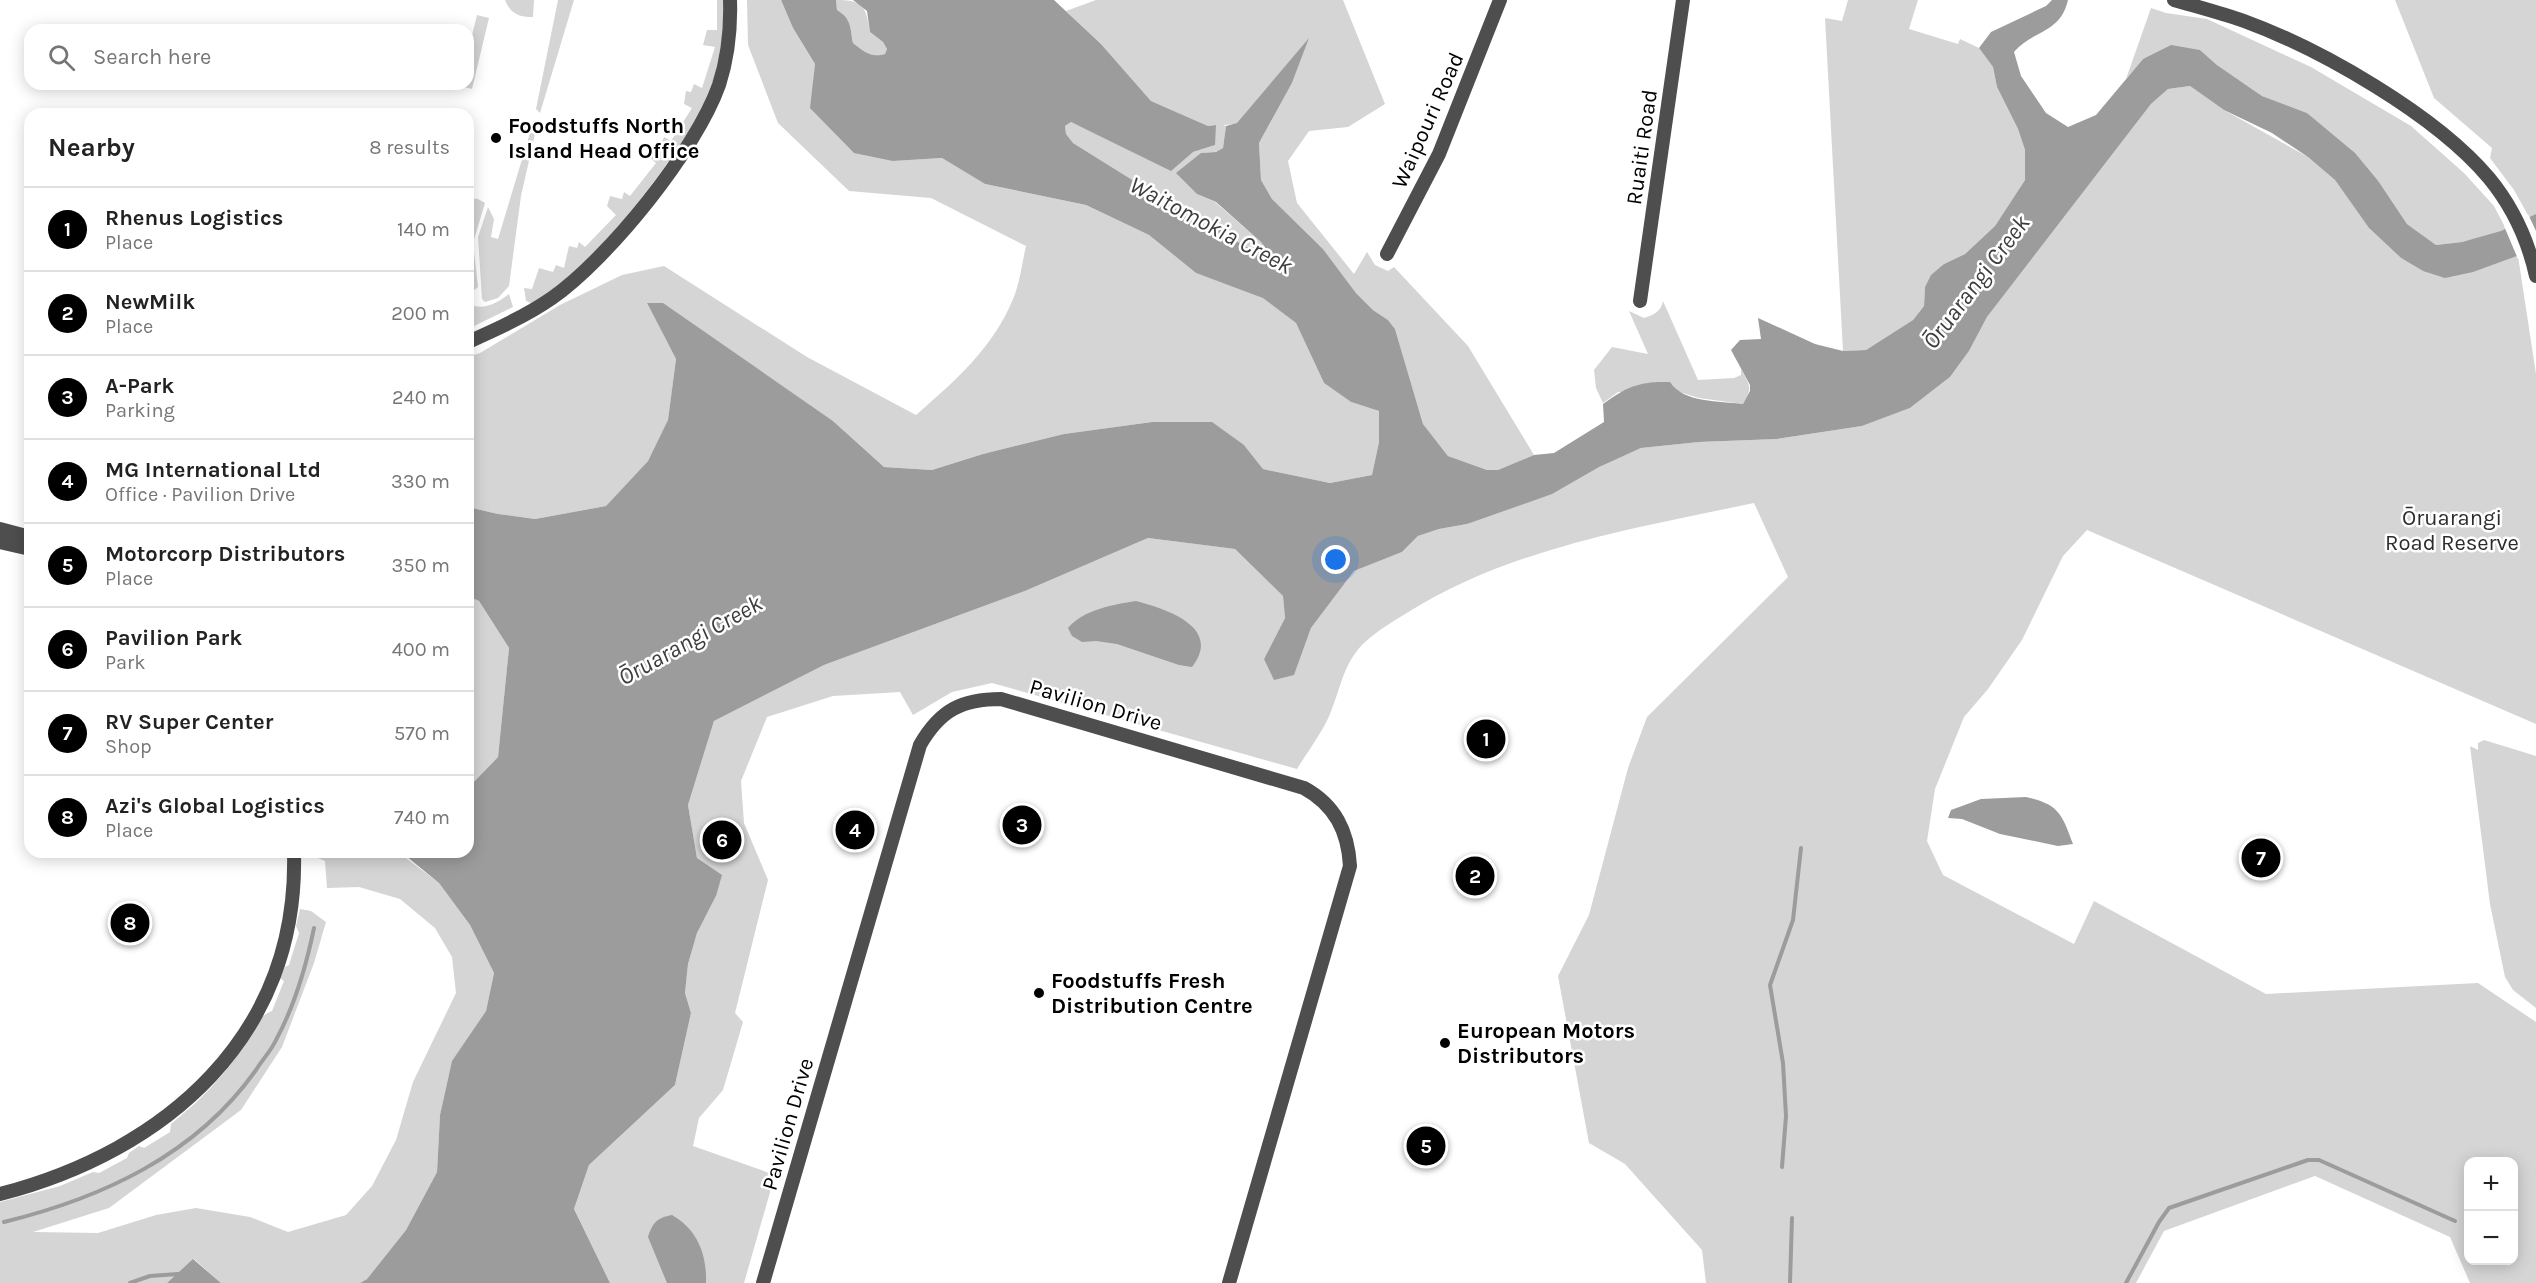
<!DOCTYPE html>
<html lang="en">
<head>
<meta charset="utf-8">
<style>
  :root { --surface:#fff; --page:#f2f2f2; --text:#222; --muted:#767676; --line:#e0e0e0; --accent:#000 }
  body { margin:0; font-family:Karla,sans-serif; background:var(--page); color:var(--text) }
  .controls { position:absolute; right:18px; bottom:18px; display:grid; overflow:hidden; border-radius:12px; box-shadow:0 3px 15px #0003 }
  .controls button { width:54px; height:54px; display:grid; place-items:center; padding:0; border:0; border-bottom:2px solid var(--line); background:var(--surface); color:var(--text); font:30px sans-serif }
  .you { position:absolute; left:1336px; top:560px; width:21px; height:21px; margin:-15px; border:4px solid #fff; border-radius:50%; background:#1a73e8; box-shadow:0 0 0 9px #1a73e833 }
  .badge { display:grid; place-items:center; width:39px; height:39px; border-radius:50%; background:var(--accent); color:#fff; font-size:20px; font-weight:700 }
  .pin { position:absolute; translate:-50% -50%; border:3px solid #fff; box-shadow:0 2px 6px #0006 }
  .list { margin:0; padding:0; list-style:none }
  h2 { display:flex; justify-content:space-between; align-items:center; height:78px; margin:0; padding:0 24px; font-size:26px }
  h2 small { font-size:20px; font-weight:400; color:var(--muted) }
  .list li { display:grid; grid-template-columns:39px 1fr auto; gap:18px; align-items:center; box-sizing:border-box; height:84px; padding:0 24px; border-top:2px solid var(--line) }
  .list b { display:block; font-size:22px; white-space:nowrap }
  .list p { margin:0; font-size:20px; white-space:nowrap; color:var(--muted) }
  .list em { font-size:20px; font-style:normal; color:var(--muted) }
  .icon { flex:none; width:33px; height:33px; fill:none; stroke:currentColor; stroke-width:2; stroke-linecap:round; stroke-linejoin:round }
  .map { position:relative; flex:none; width:2536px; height:1283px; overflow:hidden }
  .search { position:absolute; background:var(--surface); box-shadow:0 3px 15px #0003; left:24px; top:24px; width:450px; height:66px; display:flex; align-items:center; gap:15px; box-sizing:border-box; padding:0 21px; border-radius:18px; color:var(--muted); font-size:22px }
  .panel { position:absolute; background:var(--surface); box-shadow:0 3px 15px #0003; left:24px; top:108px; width:450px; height:750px; border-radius:18px }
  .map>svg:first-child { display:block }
</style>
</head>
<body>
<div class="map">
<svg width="2536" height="1283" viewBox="0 0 2536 1283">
  <rect width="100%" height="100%" fill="#fff"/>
  <path fill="#d5d5d5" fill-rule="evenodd" d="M505,0H534L533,17C519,18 510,13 505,0Z
    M558,0H574L540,113L536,109Z
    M717,0H727L720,68L701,113L678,148L661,144L664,137L671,141L692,108L684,104L686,91L691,92L694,84L702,88L715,47L703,45L707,30H717Z
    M747,0H781L793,28L815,64L811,108L893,161L942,158L985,184L1086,205L1149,235L1196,273L1263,297L1296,323L1324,383L1351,402L1379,411V442L1372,475L1330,483L1263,469L1244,445L1152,422L1064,434L983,454L932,470L884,467L833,421L753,366L647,303L676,359L668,421L648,461L606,506L535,519L498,514L468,507V357L480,353L560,305L622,275L664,266L807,357L916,415C955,381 993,348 1013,299C1020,283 1022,263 1026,246L931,198L849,191L778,123L748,45Z
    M836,0C863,0 866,6 870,32L883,42L887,49L885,54C871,58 863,51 853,43C850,28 852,19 837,10Z
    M1096,0H1343L1385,104L1348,127L1309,131L1288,161L1297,203L1354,274L1367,252L1375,265L1388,271L1394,267L1468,346L1534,455L1498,470H1487L1448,456L1423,424L1395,329L1388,320L1373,310L1356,293L1323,249L1272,199L1261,180L1259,143L1292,83L1308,40L1237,124L1223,125L1226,126L1223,148L1216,152L1201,153L1197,194L1215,202L1261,242L1266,250C1246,249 1238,244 1225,229L1199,225L1158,196L1073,143L1066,134L1065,126L1071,122L1124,146L1193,152L1215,145V125L1208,126L1151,101L1101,44L1066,11Z
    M1848,0H1918L1909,29L1958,44L1960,39L1979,48L1993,67L1997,87L2018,129L2025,150V180L1995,226L1965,254L1944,264L1925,287L1924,306L1913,320L1866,350L1843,351L1825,18L1842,21Z
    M2395,0H2536V249L2518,256L2536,374V724L2087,530L2063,556L2022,640L1988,689L1964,717L1935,789L1927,841L1943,875L2074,944L2094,901L2266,994L2478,983L2536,1022V1283H2470L2450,1237L2315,1176L2164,1231L2136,1283H1706L1702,1250L1625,1164L1589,1143L1558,976L1589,915L1628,768L1647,717L1788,577L1754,503C1637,528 1514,547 1410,611C1394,621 1376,631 1362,645C1343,665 1340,690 1330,714C1322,733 1308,751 1297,769L992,683L952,692L913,715L900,692L833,696L767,717L741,781L744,823L768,880L735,1013L743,1022L723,1090L699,1118L693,1146L775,1175L744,1283H610L574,1209L589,1165L675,1085L691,1013L685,993L688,964L697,933L716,896L697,858L688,805L714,721L824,665L1025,591L1148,538L1235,549L1283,596L1285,618L1264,659L1294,674L1311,628L1354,571L1402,552L1418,536L1439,529L1467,524L1641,448L1699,442L1777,439L1862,426L1910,408L1950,377L1969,351L1987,317L2151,104L2168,89L2190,86L2224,110L2308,157L2335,180L2370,229L2401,258L2423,271L2501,232L2462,242L2436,245L2407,224L2379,182L2307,113L2262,96L2217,65L2200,50L2143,59L2126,79L2151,8L2166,13L2207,19L2311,67L2411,126L2464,173L2494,206L2506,229L2529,217L2514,190L2490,158L2492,148L2434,98ZM2468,1162H2514V1260H2468Z
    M477,15L489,18L472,89L464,87V84H468V52Z
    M538,121L521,196L509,286L498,298L485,302L482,299L478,237L488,207L494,219L491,237L498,239L533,123Z
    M651,149L673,155C639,204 584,274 531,303L526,301L524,288L532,289L539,268L553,272L556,265L564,268L569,246L577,248L579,242L585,247L616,215L607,206L610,196L622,199L624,192L630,196L656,163L649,157Z
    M469,198L478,199L485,203L473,243L478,287L468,295Z
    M509,294L513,307L468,329V304C484,311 497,303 509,294Z
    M1663,301L1698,380L1734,378L1741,375V369C1750,386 1753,387 1743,404L1699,398L1676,391L1618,392L1603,403L1596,388L1594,370L1612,347L1648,354L1629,311L1644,318C1653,315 1661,312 1663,301Z
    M468,596L479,601L509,648L498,757L468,788Z
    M2484,740L2536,756V1008L2513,990L2505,977L2490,904L2470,746L2478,750V743Z
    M310,852H398L439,883L470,925L494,973L486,1011L452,1062L440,1115L437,1172L406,1230L367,1279L360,1283H221L194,1259L167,1283H0V1202L60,1186L93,1172L99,1173L127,1158L129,1153L139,1146L144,1148L170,1132L171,1124C202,1099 221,1079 244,1046C252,1034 258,1015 272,1011L284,981L280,978L285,967L289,965L299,933L296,926L300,909L311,911L326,922L314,963L282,1047L241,1110L109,1208L33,1232L98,1233L156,1215L196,1208L250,1217L288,1232L346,1215L372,1186L396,1140L413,1082L456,993L452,957L435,928L400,899L359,887L327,888L325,861L311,855Z"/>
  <path fill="#9c9c9c" d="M781,0H836L837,10C852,19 850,28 853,43C863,51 871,58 885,54L887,49L883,42L870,32L867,11L853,0H1054L1101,44L1151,101L1208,126L1216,125L1215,145L1193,152L1171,171L1071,122L1065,126L1066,134L1073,143L1158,196L1199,225L1225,229C1238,244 1246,250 1266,249L1261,242L1216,202L1197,194L1176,173L1201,153L1216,152L1223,148L1226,126L1237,123L1309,38L1292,83L1259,143L1261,180L1272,199L1323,249L1356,293L1373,310L1388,320L1395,329L1423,424L1448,456L1487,470H1498L1534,455L1554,453L1604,422L1603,404C1627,386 1641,381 1670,382C1683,403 1720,401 1743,404L1750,391V385L1731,350L1740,340L1761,339L1758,318L1815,344L1843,351L1866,350L1913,320L1924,306L1925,287L1931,275L1944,264L1965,254L1995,226L2025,180V150L2018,129L1997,87L1993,67L1979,48L1991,32L2046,6L2052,0H2068C2060,34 2034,29 2014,52L2021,76L2046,113L2068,127L2096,115L2143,59L2171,45L2200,50L2217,65L2262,96L2307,113L2355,153L2379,182L2407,224L2436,245L2462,242L2501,231L2536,214V249L2473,272L2445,278L2423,271L2401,258L2369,228L2335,180L2308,157L2272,133L2224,110L2190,86L2168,89L2151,104L1987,317L1969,351L1950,377L1910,408L1862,426L1777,439L1699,442L1641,448L1599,467L1552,494L1467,524L1439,529L1418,536L1402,552L1354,571L1311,628L1294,675L1274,680L1264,659L1285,618L1283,596L1235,549L1148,538L1025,591L824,665L714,721L688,805L697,858L722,875L716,896L697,933L688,964L685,993L691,1013L675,1085L589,1165L574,1209L610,1283H360L367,1279L406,1230L437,1172L440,1115L452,1061L486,1011L494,973L470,925L439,883L406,856L329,855L331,852H468V788L498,757L509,648L479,601L468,596V507L498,514L535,519L606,506L648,461L668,420L676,359L647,303H663L833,421L884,467L932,470L983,454L1064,434L1152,422H1212L1244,445L1263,469L1330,483L1372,475L1379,442V411L1351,402L1324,383L1296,323L1263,298L1196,273L1149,235L1086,205L985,184L942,158L893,161L854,153L810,108L815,64L793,28Z
    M1136,601C1166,609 1223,627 1192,667L1179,665L1117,644L1096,641L1082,642L1072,636L1068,628C1085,609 1112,605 1136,601Z
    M2026,797C2059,804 2062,814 2073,844L2058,846L2000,834L1962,819L1948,818L1951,810L1981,799Z
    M672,1215C697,1229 707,1254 706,1283H667L648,1237C653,1222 657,1218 672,1215Z
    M193,1259L221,1283H167Z"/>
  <path fill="#fff" d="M2528,214L2536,231V252L2518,259L2504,226Z"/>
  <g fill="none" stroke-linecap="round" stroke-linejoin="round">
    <path stroke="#9c9c9c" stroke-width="4" d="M1782,1167L1786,1116L1783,1063L1770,985L1793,920L1801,848
      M4,1222C102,1198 196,1155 256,1070C262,1060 271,1051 276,1040C295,1005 306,967 314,928
      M130,1283L150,1276L178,1274
      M1790,1283L1792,1218
      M2126,1283L2159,1222L2169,1208L2308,1160H2319L2455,1221"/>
    <path stroke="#4e4e4e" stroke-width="14" d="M2174,0C2198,7 2221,13 2244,21C2321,49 2436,115 2489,178C2512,206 2528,240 2536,276
      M1387,254L1439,154L1500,0
      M1640,301L1683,0
      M468,342C497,329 526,316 552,298C609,258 696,150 719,85C728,57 731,29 730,0
      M0,529L30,537
      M0,542L30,549
      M0,1194C166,1151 299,1036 294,852
      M763,1283L920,745C940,710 962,699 1001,699L1304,788C1335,805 1348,831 1350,866L1229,1283"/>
  </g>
  <g fill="#000" stroke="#fff" stroke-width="2">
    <circle cx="496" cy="138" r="6"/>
    <circle cx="1039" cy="993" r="6"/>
    <circle cx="1445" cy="1043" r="6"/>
  </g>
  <g text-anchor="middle" stroke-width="5" stroke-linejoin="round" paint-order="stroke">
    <g font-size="22" fill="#000" stroke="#fff">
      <text transform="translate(1427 120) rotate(-66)" y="8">Waipouri Road</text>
      <text transform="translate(1641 147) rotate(-82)" y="8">Ruaiti Road</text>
      <text transform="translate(1096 704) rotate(16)" y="8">Pavilion Drive</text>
      <text transform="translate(787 1124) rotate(-74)" y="8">Pavilion Drive</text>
    </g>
    <g font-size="22" font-weight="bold" fill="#000" stroke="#fff" text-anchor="start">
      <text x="508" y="133">Foodstuffs North<tspan x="508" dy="25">Island Head Office</tspan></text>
      <text x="1051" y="988">Foodstuffs Fresh<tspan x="1051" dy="25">Distribution Centre</tspan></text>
      <text x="1457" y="1038">European Motors<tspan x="1457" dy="25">Distributors</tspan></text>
    </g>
    <g font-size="22" fill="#2c2c2c" stroke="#fff">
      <text x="2452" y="525">Ōruarangi<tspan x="2452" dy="25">Road Reserve</tspan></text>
    </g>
    <g font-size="24" font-style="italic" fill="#3d3d3d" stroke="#fff">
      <text transform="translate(1211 225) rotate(28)" y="8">Waitomokia Creek</text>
      <text transform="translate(1976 282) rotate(-53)" y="8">Ōruarangi Creek</text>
      <text transform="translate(690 640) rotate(-29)" y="8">Ōruarangi Creek</text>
    </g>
  </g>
</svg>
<div class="controls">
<button>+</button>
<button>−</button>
</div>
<div class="you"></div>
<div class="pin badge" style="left:1486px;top:739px">1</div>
<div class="pin badge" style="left:1475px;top:876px">2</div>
<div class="pin badge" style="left:1022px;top:825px">3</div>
<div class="pin badge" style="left:855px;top:830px">4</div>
<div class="pin badge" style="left:1426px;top:1146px">5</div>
<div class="pin badge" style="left:722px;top:840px">6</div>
<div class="pin badge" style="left:2261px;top:858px">7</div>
<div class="pin badge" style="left:130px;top:923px">8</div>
<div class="search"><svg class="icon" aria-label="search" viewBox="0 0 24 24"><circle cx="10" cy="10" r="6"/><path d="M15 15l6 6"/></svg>Search here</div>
<section class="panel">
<h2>Nearby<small>8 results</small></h2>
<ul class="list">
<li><span class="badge">1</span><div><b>Rhenus Logistics</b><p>Place</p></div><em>140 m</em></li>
<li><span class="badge">2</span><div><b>NewMilk</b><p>Place</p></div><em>200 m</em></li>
<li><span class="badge">3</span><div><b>A-Park</b><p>Parking</p></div><em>240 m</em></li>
<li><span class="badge">4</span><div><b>MG International Ltd</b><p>Office · Pavilion Drive</p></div><em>330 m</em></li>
<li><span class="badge">5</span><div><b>Motorcorp Distributors</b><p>Place</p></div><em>350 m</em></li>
<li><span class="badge">6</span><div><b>Pavilion Park</b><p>Park</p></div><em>400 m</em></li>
<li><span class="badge">7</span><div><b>RV Super Center</b><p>Shop</p></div><em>570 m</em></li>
<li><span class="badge">8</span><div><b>Azi's Global Logistics</b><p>Place</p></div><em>740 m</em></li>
</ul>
</section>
</div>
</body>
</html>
